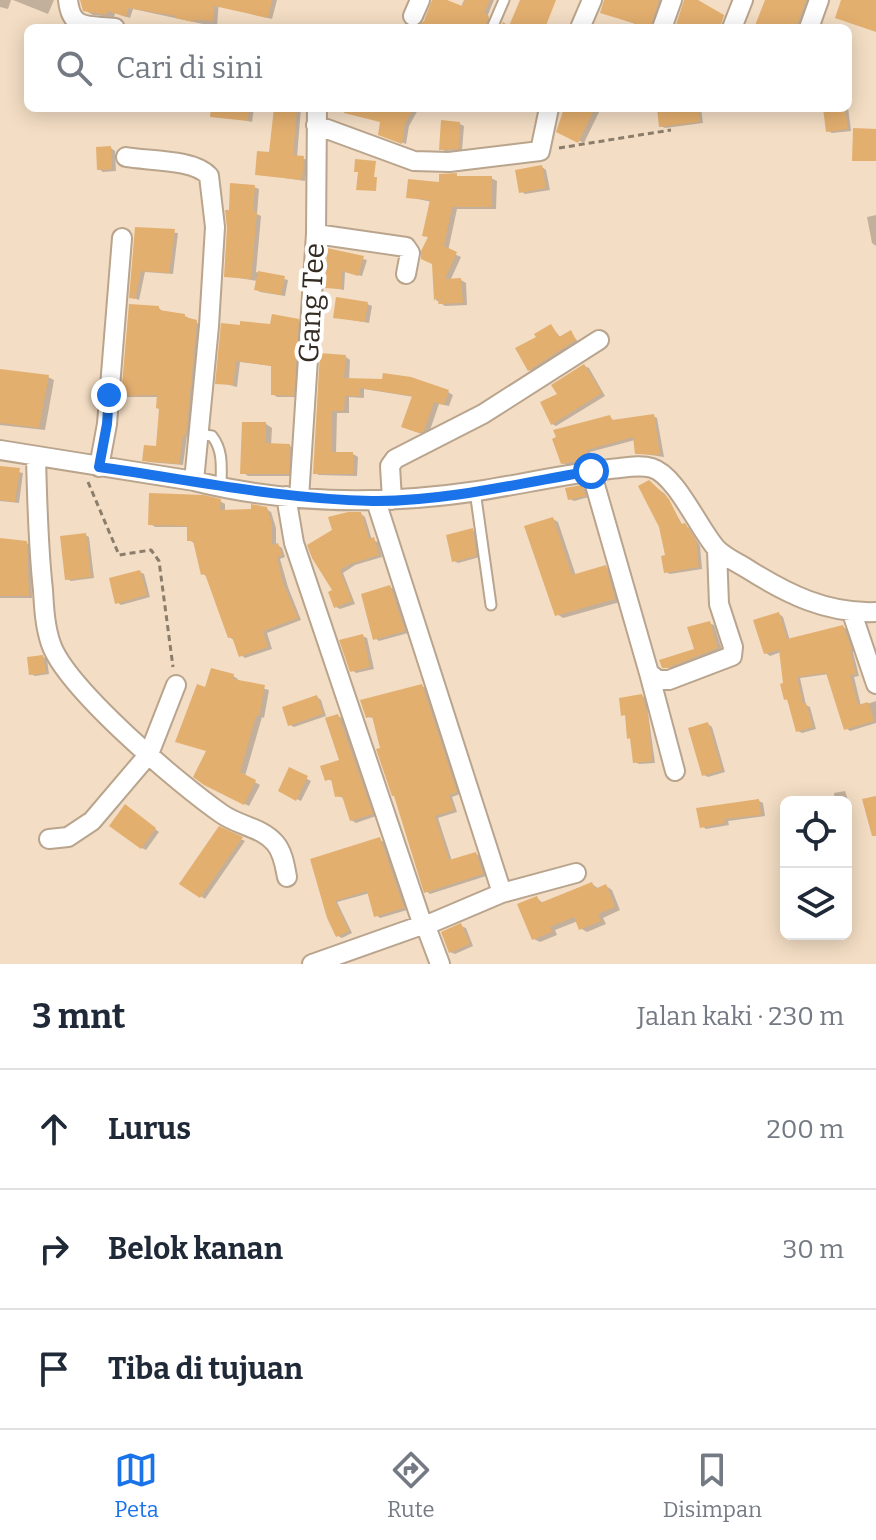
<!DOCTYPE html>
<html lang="id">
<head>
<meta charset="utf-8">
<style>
  :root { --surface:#fff; --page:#f6f6f7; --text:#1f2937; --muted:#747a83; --line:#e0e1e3; --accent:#1a73e8 }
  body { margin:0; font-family:Bitter,serif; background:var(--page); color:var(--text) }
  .controls { position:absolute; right:24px; bottom:24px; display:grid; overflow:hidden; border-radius:12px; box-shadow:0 4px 20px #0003 }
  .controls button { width:72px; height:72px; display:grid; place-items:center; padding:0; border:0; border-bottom:2px solid var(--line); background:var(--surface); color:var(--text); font:40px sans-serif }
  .stop { position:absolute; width:24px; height:24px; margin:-18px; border:6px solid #1a73e8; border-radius:50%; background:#fff }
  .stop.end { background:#1a73e8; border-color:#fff; box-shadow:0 2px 8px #0008 }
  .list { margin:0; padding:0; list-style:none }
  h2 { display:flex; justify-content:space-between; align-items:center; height:104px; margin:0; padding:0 32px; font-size:34px }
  h2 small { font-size:26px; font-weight:400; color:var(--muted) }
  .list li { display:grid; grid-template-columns:52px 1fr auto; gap:24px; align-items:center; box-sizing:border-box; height:120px; padding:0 32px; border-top:2px solid var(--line) }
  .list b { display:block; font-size:30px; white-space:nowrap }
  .list em { font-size:26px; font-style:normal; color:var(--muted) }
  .icon { flex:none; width:44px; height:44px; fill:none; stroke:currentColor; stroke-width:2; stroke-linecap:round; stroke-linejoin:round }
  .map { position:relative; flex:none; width:876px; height:964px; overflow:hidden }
  .search { position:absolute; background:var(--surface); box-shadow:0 4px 20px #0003; left:24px; right:24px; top:24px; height:88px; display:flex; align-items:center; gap:20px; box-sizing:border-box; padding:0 28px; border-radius:12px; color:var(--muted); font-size:30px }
  .sheet { height:464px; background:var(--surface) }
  nav { display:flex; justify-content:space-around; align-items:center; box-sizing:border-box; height:112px; border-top:2px solid var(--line); background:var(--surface); font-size:22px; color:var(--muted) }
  nav a { display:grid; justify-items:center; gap:4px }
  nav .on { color:var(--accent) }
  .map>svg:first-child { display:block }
</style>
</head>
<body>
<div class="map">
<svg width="876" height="964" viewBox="0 0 876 964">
  <rect width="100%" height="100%" fill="#f3ddc4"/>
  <path fill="#0003" d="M0,0H11L8,9L0,7Z
    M13,0H54L48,14Z
    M85,0H219L217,27L133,9L130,18L115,13L114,17L93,15L88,12Z
    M250,0H277L272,19L251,14Z
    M433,0H442L461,7L464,0H494L487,17L492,20L489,28H416L426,22Z
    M605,0H666L656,28H647L606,14Z
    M767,0H811L800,28H756Z
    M848,107L851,131L832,133L828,131L825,108Z
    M235,108H254L252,122L235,118Z
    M276,108H301L297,157L308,160L305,181L257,174L271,154Z
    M333,108H419L409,126L406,144L385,136L382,122Z
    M566,108H601L584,143L558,131Z
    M659,108H701L703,123L665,128L661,126Z
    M460,124L464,126L462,150L445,151L441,149Z
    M111,148L115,151L116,171L103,172L99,169Z
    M542,167L546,170L550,190L525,194L521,191Z
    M491,178L497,181L496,209H457L448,251L461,257L450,281L461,280L466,283L467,305L445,306L436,300L430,238L432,202L408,197L441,184Z
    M254,187L259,189L257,214L261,216L256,272L288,280L285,296L260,292L256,289L258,281L226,276Z
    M876,215V246L872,243L867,217Z
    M137,229L178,233L173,274L145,272L139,300L131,297Z
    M329,250L367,260L362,276L345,272L344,290L327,287Z
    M367,304L372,306L369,323L335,317Z
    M159,308L163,312L185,316L201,325L191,436H187L183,465L149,462L144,460L157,448L161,409L158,397H128L123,395Z
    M298,320L302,323L298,397H277L273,394V366L240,362L237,387L218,382L223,325L272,326Z
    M551,326L561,338L571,333L579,343L533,372L529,370L538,337Z
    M346,357L350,360L349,381L448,392L453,395L449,406L439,404L429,433L425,435L408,429L414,397L364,389V398L349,397V413H337L336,454H353L358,457L357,476L319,475L315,473Z
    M584,366L589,368L605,396L556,426L552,424L560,395Z
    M48,377L54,380L45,430L0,425V379Z
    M653,416L657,418L664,457L637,453L635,440L590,452L592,458L587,460L588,462L567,465L562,463L610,417L615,422Z
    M266,424L272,428L271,446H290L296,449L294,476H248L242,472Z
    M0,468L23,473L19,503L0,501Z
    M653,485L665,494L683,526L689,528L700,546L702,569L670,574L666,572L667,556Z
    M582,487L586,489L589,497L574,501L570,499Z
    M220,501L225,504V512L266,509L271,512L276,528V544L282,548L285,557L280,559L288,587L301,620L267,633L272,649L245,658L241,655L234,640L229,637L208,577L203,574L194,543L189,540V527H155L151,524Z
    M361,514L365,517L372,540L378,542L382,557L355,565L343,573L355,604L340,609L336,607L334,531Z
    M553,519L558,522L576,576L605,567L611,571L620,602L563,618L557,614Z
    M472,530L476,533L480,557L458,563L454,561Z
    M85,535L89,537L94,578L71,581L67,579Z
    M26,543L31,545L32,598H0V549Z
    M140,572L144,574L150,597L121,605L117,602Z
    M390,587L394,589L408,633L379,641L375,638Z
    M779,614L783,617L790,641L843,627L848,630L855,651L853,652L859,676L854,677L861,706L876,701V723L850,731L846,728L829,674L800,678L806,705L810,707L816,729L802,733L798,731L790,701L785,699L781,652L770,656L766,653Z
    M709,623L714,625L722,650L672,669L663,666L696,650Z
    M362,636L367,638L374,669L356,673L352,670Z
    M43,657L47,659L49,674L35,676L31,674Z
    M233,676L238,679L237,682L269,690L264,718L262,717L245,776L260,785L249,806L211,787L208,751L178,741Z
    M422,686L426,688L460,794L452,797L457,812L438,818L452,861L476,854L480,856L486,876L430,894L426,891L374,718L367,717Z
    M642,696L646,698L655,763L639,764L635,762L632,739L629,738L627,717L623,714Z
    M317,697L321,700L326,716L294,727L290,725Z
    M326,716L328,719L338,716L342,718L376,816L356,823L351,820L344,798L337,796L333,781L327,779L341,762Z
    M708,724L712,727L725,772L708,777L704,775Z
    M290,770L311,781L301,801L280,791Z
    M845,791L850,806L846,807V802H835L834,793Z
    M759,801L763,803L765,816L728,821L729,825L706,829L702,826Z
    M129,809L159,832L146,850L142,848Z
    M220,829L245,841L205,899L182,883Z
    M380,840L384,842L407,910L380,918L376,915L370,893L337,902L352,933L342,938L338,936L313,860Z
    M592,884L599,889L606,886L612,890L620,910L603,918L606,924L587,932L580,928L578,921L555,930L557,935L540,942L534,939L537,898L544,904Z
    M461,926L466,928L473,946L455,954L450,952Z"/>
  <path fill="#e3af6f" d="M80,0H272L268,18L214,6L213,21L194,20L193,22L176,18V16L128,8L126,17L108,11L106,15L83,11Z
    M432,0H447L462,6L465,0H490L484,13L489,16L485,28H413L424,21Z
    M520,0H556L545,28H500L503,22L509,26Z
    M604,0H659L650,28L600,13Z
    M684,0H698L724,15L720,28H675Z
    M765,0H806L796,28H754Z
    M841,0H876V32L835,18Z
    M211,108H249L248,121L210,117Z
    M274,108H297L293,155L304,156L302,180L255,175L257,151L269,152Z
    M345,108H414L405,123L402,144L378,135L380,122L344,113Z
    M564,108H595L578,143L556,132Z
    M657,108H698L700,122L659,127Z
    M823,108H845L848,129L826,132Z
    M441,120L460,122L459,149L439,150Z
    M853,128L876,129V161H852Z
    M111,146L112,169L97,170L96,147Z
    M355,159L376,161L374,177H377L376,191L356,190L358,172H354Z
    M542,165L546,188L519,193L515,170Z
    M457,173V176H492V207H452L444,246L457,252L445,279L461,278L463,303L438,304L439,300L436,298L434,301L432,264L421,259V251L428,237L422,236L430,200L406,198L408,179L439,182V174Z
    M230,183L255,185L253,211L257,212L251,279L224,277L227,228L225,210H229Z
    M135,227L175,229L169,273L141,271L135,299L129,298Z
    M327,248L364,256L358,276L342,271L341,289L325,288Z
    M258,271L285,276L281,295L254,290Z
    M336,297L368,302L365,322L333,318Z
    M129,304L159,306V310L185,314V317L197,320L186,435H183L179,464L142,461L144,445L156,446L159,409L156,408L157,395L121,396Z
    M272,314L299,319L294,396L271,395V366L236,361L233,385L215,384L221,323L240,325V321L270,324Z
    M551,324L559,337L571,330L576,340L528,371L515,348L536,337L534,334Z
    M320,353L346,355L344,378L382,379L383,373L411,377L449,390L444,405L434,402L424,431L419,433L401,427L412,396L360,388V396H345L344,411H332V452H353V474H313Z
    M584,364L602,393L551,425L540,402L557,394L551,385Z
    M0,369L49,375L39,428L0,423Z
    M654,414L660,455L635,454L633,437L587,450L589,456L584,458V460L561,464L552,439L556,437L553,430L610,415L612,420Z
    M242,422H266V443L290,444L289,474H240Z
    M0,466L20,468L15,502L0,500Z
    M649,480L669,499L681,524L685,523L696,540L699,567L664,573L661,556L665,555L659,527L638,486Z
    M582,485L586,496L568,500L565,488Z
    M149,493L204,495L221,499L220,510L251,509V504L267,507L272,524V545L278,543L282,555L277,557L283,583L298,618L263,631L268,647L239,657L232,637L228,638L205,574L201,575L193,541H187V526L148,525Z
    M348,512H361L369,539L374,537L379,555L350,564L340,570L352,601L334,608L328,592L332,590L312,558L307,545L332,530L328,517Z
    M553,517L572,575L606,565L615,599L555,616L524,526Z
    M473,528L476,556L452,562L446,535Z
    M86,533L91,577L65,580L60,536Z
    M0,538L27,541L29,596H0Z
    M140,570L147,595L115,604L109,578Z
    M390,585L405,631L373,640L361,594Z
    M779,612L787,639L843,625L852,650H850L856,674L850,675L858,705L868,702L874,721L844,730L826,673L797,677L803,704L806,703L813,727L796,732L787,699L784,700L780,684L783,683L779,650L764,654L753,620Z
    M710,621L718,648L667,668H662L659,660L694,649L687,627Z
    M363,634L370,667L350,672L339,640Z
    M43,655L46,673L29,675L27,657Z
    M211,668L234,674L233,679L265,685L259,716H256L240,772L256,780L244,805L204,785L193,777L206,751L175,742L197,684L205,687Z
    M422,684L457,792L449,795L454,810L435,816L449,860L476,852L483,874L424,893L394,796H392L376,749L380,748L372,716L366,718L360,700Z
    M642,694L648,716L652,761L633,763L630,738L627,739L625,715L621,716L619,698Z
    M317,695L323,714L288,726L282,707Z
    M338,714L373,814L350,821L342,796L335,797L331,779L325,781L320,766L339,760L325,718Z
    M708,722L722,770L702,776L688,728Z
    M289,767L308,776L296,801L278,791Z
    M876,796V836H872L862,799Z
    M759,799L761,815L724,819L725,823L700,828L696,808Z
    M125,804L156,828L141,849L109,826Z
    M219,826L243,837L200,898L179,884Z
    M380,837L404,908L374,917L367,891L335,901L349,931L336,937L327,918L310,859Z
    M592,882L595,889L606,884L615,907L598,914L601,921L579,930L574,917L550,927L552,932L532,940L517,904L537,896L540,903Z
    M461,923L470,944L449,953L441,932Z"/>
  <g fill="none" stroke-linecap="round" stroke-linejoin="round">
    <g stroke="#b9a48d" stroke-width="13">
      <path id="lane" d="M492,28L504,0
        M198,434L212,436C224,451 221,469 221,487
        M475,491L491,605"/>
    </g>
    <g stroke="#b9a48d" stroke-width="22">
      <path id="street" d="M68,0C71,31 89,25 115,28
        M413,16L420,0
        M580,28L592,0
        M662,28L672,0
        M732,28L743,0
        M809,28L819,0
        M316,125L414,161L449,162L540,151L549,108
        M126,157C148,161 194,159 209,176L215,227L209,326L194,481
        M316,234L406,247L410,253L406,274
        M0,450L194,481C286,504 384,505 478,491C522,484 566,474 610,469C624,468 639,464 652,468C676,475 699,529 716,548C723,556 736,562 746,568C787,594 827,614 876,612
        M36,456C37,501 38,545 43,590C44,608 45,627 51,644C66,688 181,786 222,814C239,826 261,827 275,843C283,852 285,866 287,877
        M99,467L107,424L122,238
        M591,471L649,673L658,680H669L732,656L733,647L719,604L717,550
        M286,496L294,543L421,920L425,924H429L502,893
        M299,498L316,234L317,108
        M392,500L390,466L395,459L483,414L599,340
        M376,501L502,893L576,873
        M852,613L876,684
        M649,673L675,771
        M49,839L68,837L92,821L149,754L176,685
        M312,964L425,924L440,964"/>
    </g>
    <path stroke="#8b7d6c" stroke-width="3" stroke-dasharray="6 4" stroke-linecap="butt" d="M559,148L671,130
      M88,482L119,555L151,550L159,561L173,667"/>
    <use href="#lane" stroke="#fff" stroke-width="9"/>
    <use href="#street" stroke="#fff" stroke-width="18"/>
  </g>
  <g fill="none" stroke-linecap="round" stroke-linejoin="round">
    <path stroke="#1a73e8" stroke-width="10" d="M109,395L107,424L99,467C191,480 280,499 372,501C442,502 522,483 591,471"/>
  </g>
  <g text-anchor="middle" stroke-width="8" stroke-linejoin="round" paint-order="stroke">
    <g font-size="28" fill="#342c22" stroke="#fff">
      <text transform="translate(311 303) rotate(-87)" y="10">Gang Tee</text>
    </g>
  </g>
</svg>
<div class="controls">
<button><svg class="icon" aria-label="locate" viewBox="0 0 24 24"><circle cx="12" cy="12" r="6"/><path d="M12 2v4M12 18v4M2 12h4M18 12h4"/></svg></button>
<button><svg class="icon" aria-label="layers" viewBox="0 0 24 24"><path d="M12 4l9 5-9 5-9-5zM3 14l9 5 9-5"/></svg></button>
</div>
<div class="stop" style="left:591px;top:471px"></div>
<div class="stop end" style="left:109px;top:395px"></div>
<div class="search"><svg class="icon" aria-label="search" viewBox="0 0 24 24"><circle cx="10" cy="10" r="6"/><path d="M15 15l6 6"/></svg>Cari di sini</div>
</div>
<section class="sheet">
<h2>3 mnt<small>Jalan kaki · 230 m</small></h2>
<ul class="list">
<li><svg class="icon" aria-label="ahead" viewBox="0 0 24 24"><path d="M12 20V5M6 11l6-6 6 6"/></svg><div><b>Lurus</b></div><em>200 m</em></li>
<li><svg class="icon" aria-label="right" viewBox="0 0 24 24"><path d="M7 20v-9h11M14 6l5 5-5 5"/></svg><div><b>Belok kanan</b></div><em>30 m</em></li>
<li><svg class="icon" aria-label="arrive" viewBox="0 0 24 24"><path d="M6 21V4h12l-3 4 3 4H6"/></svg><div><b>Tiba di tujuan</b></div></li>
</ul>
</section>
<nav>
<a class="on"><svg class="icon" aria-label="map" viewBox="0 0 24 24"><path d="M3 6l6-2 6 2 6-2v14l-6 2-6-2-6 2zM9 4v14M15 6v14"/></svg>Peta</a>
<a><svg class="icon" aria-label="directions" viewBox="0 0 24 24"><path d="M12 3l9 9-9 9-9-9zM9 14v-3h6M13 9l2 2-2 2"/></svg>Rute</a>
<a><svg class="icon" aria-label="saved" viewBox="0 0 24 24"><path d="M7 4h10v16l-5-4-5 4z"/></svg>Disimpan</a>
</nav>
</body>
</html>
